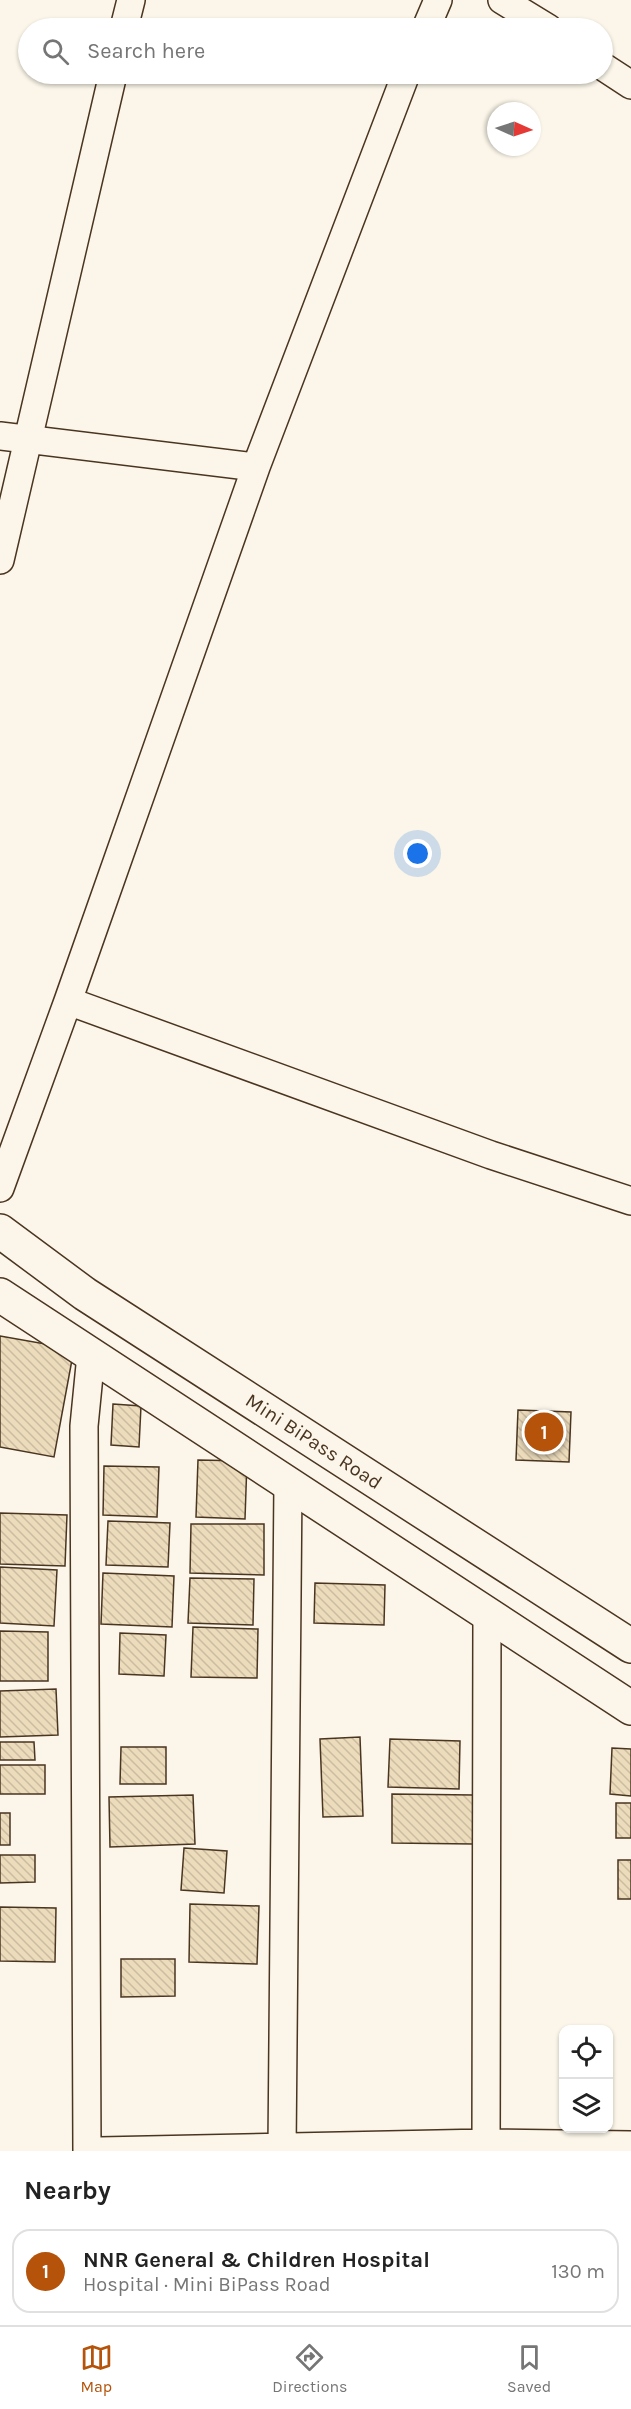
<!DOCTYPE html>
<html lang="en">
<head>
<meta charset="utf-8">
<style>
  :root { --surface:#fff; --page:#f6f6f6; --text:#222; --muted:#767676; --line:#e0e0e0; --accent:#b45309 }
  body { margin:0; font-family:Karla,sans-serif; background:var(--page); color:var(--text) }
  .controls { position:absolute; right:18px; bottom:18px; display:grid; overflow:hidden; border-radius:12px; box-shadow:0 2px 4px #0004 }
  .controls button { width:54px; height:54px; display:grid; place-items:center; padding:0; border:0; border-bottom:2px solid var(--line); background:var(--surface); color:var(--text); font:30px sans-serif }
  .compass { position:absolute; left:487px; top:102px; width:54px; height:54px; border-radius:50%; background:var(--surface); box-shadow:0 2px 4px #0004; rotate:93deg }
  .you { position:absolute; left:418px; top:854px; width:21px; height:21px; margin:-15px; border:4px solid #fff; border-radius:50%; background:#1a73e8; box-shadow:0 0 0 9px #1a73e833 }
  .badge { display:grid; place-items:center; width:39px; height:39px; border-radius:50%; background:var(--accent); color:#fff; font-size:20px; font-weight:700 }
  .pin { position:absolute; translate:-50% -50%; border:3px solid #fff; box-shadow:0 2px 6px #0006 }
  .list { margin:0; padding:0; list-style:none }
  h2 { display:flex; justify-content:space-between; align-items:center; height:78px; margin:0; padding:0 24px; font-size:26px }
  h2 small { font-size:20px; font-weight:400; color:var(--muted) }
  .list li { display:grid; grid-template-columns:39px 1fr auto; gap:18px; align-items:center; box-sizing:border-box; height:84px; margin:0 12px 12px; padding:0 12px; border:2px solid var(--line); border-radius:18px }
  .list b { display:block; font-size:22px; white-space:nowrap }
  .list p { margin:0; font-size:20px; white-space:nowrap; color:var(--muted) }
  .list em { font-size:20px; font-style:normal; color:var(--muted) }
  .icon { flex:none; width:33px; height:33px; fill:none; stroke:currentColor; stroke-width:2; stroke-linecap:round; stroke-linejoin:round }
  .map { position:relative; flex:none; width:631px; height:2151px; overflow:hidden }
  .search { position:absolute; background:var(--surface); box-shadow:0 2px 4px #0004; left:18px; right:18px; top:18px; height:66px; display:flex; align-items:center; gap:15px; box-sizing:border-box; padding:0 21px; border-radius:33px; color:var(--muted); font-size:22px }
  .sheet { height:174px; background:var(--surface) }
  nav { display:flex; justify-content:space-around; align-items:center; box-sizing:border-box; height:84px; border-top:2px solid var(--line); background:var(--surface); font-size:16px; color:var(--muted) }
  nav a { display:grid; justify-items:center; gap:3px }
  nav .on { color:var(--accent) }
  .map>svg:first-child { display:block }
</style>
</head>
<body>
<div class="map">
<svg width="631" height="2151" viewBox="0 0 631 2151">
  <defs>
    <pattern id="building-back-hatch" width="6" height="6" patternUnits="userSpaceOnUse" patternTransform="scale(1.5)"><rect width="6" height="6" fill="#ecdcbc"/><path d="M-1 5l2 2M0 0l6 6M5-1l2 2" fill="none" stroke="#ccbda1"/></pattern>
  </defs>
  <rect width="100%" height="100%" fill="#fbf6e9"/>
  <path fill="url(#building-back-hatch)" stroke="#4a3520" stroke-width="1.5" d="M0,1336L74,1349L54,1457L0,1447Z
    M113,1404L141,1406L139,1447L111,1445Z
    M518,1410L571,1412L569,1462L516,1460Z
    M198,1460L247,1461L245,1519L196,1517Z
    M104,1466L159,1467L157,1517L103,1515Z
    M0,1513L67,1515L65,1566L0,1564Z
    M108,1521L170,1523L168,1567L106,1565Z
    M191,1524H264V1575L190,1573Z
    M0,1567L57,1570L54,1626L0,1623Z
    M103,1573L174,1576L172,1627L101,1624Z
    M190,1578L254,1579L253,1625L188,1623Z
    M315,1583L385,1585L384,1625L314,1623Z
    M193,1627L258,1629L257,1678L191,1677Z
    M0,1631L48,1632V1681H0Z
    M120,1633L166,1635L164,1676L119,1674Z
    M56,1689L58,1735L0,1737V1691Z
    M360,1737L363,1816L323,1817L320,1739Z
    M390,1739L460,1741L459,1789L388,1787Z
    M0,1742H34L35,1760H0Z
    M121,1747H166V1784H120Z
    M612,1748L631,1749V1796L610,1794Z
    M0,1765H45V1794H0Z
    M392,1794L473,1795V1844L392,1843Z
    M193,1795L195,1844L110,1847L109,1797Z
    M616,1803H631V1838H616Z
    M0,1813H10V1845H0Z
    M184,1848L227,1851L224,1893L181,1890Z
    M0,1855H35V1882L0,1883Z
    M618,1860H631V1899H618Z
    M190,1904L259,1906L257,1964L189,1962Z
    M0,1907L56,1908L55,1962L0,1961Z
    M121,1959H175V1996L121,1997Z"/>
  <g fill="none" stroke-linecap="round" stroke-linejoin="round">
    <g stroke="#4a3520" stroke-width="30">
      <path id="minor" d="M502,0L548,28
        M124,28L131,0
        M426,28L438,0
        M602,66L631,85
        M0,436L256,467
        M0,560L113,74
        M68,1001L491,1155L631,1201
        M0,1188L68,1001L256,467L406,74
        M87,2151L84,1426L91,1355
        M100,2151L486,2143L631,2145
        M282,2151L288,1483
        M486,2151L487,1614"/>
    </g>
    <g stroke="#4a3520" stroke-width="36">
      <path id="tertiary" d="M0,1231L85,1294L631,1646
        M0,1295L631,1708"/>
    </g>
    <use href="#minor" stroke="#fbf6e9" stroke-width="27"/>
    <use href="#tertiary" stroke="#fbf6e9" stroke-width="33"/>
  </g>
  <g text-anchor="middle" stroke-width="4.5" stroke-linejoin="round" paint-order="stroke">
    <g font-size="20" fill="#4a3520" stroke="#fbf6e9">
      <text transform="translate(314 1441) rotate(33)" y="7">Mini BiPass Road</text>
    </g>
  </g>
</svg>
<div class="controls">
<button><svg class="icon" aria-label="locate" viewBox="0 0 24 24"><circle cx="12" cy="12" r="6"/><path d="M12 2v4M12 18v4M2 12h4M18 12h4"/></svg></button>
<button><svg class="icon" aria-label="layers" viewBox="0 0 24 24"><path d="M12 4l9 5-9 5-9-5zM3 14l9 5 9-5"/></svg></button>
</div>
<svg class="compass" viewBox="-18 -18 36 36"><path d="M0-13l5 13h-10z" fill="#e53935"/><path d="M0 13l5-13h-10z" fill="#767676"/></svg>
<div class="you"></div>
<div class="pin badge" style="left:544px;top:1432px">1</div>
<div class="search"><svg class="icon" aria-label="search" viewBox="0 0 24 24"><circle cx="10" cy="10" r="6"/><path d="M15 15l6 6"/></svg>Search here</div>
</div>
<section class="sheet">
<h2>Nearby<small></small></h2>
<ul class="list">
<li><span class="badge">1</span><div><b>NNR General &amp; Children Hospital</b><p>Hospital · Mini BiPass Road</p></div><em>130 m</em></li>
</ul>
</section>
<nav>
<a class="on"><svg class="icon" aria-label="map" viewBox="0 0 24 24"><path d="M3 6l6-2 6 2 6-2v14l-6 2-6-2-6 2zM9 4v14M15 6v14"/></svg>Map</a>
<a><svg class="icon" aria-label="directions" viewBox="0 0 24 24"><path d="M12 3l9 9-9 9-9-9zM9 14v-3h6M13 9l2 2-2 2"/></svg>Directions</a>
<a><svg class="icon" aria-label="saved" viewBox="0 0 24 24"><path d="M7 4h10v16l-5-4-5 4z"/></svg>Saved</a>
</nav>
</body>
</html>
